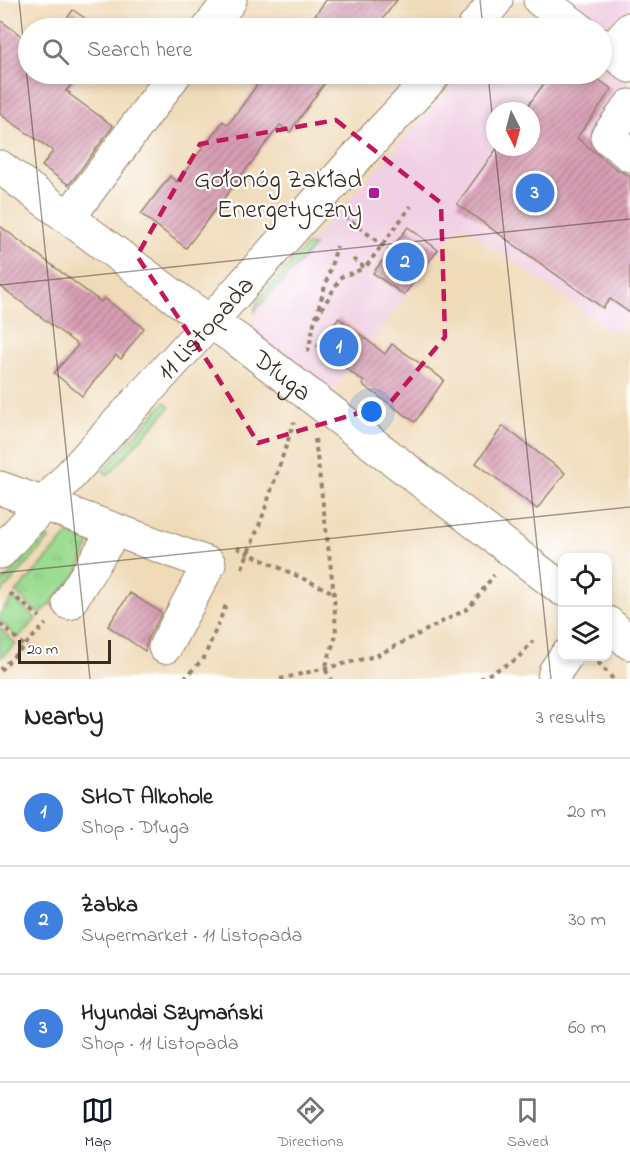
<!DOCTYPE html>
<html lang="en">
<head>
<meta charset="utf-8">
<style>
  :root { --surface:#fff; --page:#f2f2f2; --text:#222; --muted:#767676; --line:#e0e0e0; --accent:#111827 }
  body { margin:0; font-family:"Indie Flower",sans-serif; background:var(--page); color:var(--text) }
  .controls { position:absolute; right:18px; bottom:18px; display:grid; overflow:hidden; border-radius:12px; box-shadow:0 3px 9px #0003 }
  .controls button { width:54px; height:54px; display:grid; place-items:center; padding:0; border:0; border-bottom:2px solid var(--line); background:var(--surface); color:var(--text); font:30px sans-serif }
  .compass { position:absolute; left:486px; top:102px; width:54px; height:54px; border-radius:50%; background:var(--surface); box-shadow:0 3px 9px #0003; rotate:174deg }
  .scale { position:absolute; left:18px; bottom:15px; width:93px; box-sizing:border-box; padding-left:6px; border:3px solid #3b2a1e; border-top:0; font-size:16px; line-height:21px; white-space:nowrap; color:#3b2a1e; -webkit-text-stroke:4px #fff; paint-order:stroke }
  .you { position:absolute; left:372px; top:412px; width:21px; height:21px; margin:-15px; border:4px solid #fff; border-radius:50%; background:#1a73e8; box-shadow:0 0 0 9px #1a73e833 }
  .badge { display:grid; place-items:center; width:39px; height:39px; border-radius:50%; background:var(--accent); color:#fff; font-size:20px; font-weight:700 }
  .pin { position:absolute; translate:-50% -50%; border:3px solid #fff; box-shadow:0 2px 6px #0006 }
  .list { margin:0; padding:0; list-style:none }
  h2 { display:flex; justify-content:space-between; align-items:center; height:78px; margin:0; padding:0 24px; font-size:26px }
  h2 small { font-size:20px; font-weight:400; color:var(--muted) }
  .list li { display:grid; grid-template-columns:39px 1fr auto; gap:18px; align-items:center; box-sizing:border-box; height:108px; padding:0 24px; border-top:2px solid var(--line) }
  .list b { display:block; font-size:22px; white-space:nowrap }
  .list p { margin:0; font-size:20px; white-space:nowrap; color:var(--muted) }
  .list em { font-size:20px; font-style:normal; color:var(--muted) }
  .icon { flex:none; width:33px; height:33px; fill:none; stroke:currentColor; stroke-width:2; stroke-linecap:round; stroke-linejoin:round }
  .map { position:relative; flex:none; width:630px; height:679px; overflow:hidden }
  .search { position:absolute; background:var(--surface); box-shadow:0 3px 9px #0003; left:18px; right:18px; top:18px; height:66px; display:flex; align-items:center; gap:15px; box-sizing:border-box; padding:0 21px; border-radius:33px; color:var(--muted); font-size:22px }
  .sheet { height:402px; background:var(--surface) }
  nav { display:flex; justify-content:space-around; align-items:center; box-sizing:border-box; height:84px; border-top:2px solid var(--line); background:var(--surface); font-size:16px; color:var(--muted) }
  nav a { display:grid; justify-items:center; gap:3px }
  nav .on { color:var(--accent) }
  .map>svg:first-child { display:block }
</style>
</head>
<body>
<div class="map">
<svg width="630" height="679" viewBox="0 0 630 679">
  <defs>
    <pattern id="grass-tufts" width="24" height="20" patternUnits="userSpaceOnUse" patternTransform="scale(1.5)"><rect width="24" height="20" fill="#9cdc91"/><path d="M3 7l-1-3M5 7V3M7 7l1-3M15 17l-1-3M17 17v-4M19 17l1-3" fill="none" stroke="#87bd7d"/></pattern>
    <pattern id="building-hatch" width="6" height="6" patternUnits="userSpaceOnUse" patternTransform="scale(1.5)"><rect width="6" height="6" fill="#d89eb4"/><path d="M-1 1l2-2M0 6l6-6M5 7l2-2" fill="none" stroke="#b08192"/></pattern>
  </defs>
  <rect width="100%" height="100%" fill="#fff"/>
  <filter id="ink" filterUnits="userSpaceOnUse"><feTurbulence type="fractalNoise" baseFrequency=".0167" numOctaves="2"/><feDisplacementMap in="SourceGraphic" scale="12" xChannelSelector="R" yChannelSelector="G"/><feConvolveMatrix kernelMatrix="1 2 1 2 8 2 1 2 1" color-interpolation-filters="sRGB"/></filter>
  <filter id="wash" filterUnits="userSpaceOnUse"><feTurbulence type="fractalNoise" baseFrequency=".008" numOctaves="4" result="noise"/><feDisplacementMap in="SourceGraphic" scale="24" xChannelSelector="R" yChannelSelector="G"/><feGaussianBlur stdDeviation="1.35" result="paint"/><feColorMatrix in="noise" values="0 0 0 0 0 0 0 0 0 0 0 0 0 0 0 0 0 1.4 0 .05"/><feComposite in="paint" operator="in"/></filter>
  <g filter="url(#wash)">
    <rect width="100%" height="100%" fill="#f0dbb9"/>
    <path fill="#f1d0e3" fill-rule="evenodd" d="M562,0H630V50L573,9Z
      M525,19L542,23L550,28H504L517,21Z
      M602,65L630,85V310L615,335L462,225L438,251L401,302L331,393L258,335L255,330L254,321L255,307L258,300L463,74H602ZM495,111H531V147H495Z"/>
    <path fill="url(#grass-tufts)" stroke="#6c8358" stroke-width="1.5" d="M307,245L314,246L254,312L258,300Z
      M165,402L170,407L108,475L103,471Z
      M75,527L92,538L76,575L40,615L16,593Z
      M46,536L49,539L0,594V585L39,541Z
      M13,598L36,619L18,638L0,621V613Z
      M0,628L16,644L0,658Z"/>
    <g id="blocks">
      <path fill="url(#building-hatch)" d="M326,0H397L376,28H306Z
        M73,10L99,28H60Z
        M0,20L28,41V74H79L66,91L70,93L69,94L113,126L69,185L42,166L53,151L0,114Z
        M265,74H331L290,132L280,125L186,248L141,214L170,176L177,182L223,121L228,125Z
        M551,74H590L612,89L577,138L618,170L630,176V313L610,299L603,308L457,204L498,147H531V111H524Z
        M0,226L101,302L104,298L144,328L121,359L116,355L82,396L54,373L78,345L0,286Z
        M408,227L438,250L404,295L373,273Z
        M339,318L385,354L392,344L444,380L415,422L363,385L364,382L317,346Z
        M503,426L565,473L537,509L476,463Z
        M130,593L162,613L148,638L145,651L108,626Z"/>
    </g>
  </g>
  <g filter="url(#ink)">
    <use href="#blocks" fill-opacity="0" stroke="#96826c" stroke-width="1.5"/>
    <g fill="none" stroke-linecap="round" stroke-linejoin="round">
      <g stroke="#96826c" stroke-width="35">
        <g id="minor">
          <path d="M540,0L578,28"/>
          <path d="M209,28L230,0"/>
          <path d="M474,28L496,0"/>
          <path d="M602,45L630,66"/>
          <path d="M611,52L630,29"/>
          <path d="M630,106L607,137L630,155"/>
          <path id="s1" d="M0,167L187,306L239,341L562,589"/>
          <path d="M69,217L175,74"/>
          <path d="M0,488L209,564L165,647"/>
          <path id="s2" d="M0,552L210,322L354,160L435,74"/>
          <path d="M69,603L114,531"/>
          <path d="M608,623L630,643"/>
          <path d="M554,679L555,672L566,656"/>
        </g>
      </g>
      <path stroke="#96826c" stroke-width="4" stroke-dasharray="4.5 4.5" stroke-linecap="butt" d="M345,216L390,251
        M353,259L365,268L411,206
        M317,317L341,277L365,268
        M308,352L314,323L337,246
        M315,439L334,594L336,635L325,669L331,679
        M237,548L334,593
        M242,568L262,518L294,422
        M10,593L40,617
        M0,624L30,651
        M598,662L613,679
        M0,670L46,624
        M184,679L204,658L226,605
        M280,679L376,656L469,608L494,575
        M480,679L517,659L533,641"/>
      <use href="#minor" stroke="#fff" stroke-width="33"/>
    </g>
  </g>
  <path fill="none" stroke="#c2185b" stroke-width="4.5" stroke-dasharray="12 8" stroke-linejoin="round" d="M336,120L441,203L445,337L389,404L258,443L210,365L137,256L200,144Z"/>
  <path fill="none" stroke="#3b2a1e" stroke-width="1.5" stroke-opacity="0.45" d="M19,0L90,679M480,0L483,28M488,74L495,144M495,147L551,679M0,285L630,219M0,573L630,507"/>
  <rect fill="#b5179e" stroke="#fff" stroke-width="2" x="368" y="187" width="12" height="12" rx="3"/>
  <g text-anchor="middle" stroke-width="4.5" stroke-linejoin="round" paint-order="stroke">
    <g font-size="26" fill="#3b2a1e" stroke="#fff" text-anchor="end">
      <text x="362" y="187">Gołonóg Zakład<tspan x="362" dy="30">Energetyczny</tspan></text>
    </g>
    <g font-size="26" fill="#3b2a1e" stroke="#fff">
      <text dy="9" stroke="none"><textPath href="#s2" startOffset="304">11 Listopada</textPath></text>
      <text dy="9" stroke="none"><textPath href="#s1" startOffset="351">Długa</textPath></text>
    </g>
  </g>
</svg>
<div class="controls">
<button><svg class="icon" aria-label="locate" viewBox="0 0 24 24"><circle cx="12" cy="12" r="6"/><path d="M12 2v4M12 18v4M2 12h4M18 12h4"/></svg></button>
<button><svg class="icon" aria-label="layers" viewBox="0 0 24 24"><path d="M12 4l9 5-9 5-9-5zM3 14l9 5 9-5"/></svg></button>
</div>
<svg class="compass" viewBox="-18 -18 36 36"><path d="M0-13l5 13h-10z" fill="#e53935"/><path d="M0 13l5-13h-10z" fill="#767676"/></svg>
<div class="scale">20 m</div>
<div class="you"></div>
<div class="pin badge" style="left:339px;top:347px;background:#3f7fe0">1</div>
<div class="pin badge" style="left:405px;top:262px;background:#3f7fe0">2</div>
<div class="pin badge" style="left:535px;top:193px;background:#3f7fe0">3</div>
<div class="search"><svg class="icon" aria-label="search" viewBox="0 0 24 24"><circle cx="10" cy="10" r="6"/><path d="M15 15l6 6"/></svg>Search here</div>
</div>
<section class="sheet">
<h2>Nearby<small>3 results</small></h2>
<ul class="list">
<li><span class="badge" style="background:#3f7fe0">1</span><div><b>SHOT Alkohole</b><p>Shop · Długa</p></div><em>20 m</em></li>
<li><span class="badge" style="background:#3f7fe0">2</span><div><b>Żabka</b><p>Supermarket · 11 Listopada</p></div><em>30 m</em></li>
<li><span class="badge" style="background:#3f7fe0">3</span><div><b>Hyundai Szymański</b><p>Shop · 11 Listopada</p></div><em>60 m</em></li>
</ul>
</section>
<nav>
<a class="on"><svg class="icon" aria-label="map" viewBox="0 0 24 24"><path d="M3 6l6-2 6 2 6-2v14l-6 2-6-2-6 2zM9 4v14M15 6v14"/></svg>Map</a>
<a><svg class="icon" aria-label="directions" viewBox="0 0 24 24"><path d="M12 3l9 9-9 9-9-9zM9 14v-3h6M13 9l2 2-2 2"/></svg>Directions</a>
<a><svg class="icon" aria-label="saved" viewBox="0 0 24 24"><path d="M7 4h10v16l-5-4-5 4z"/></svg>Saved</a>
</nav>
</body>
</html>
